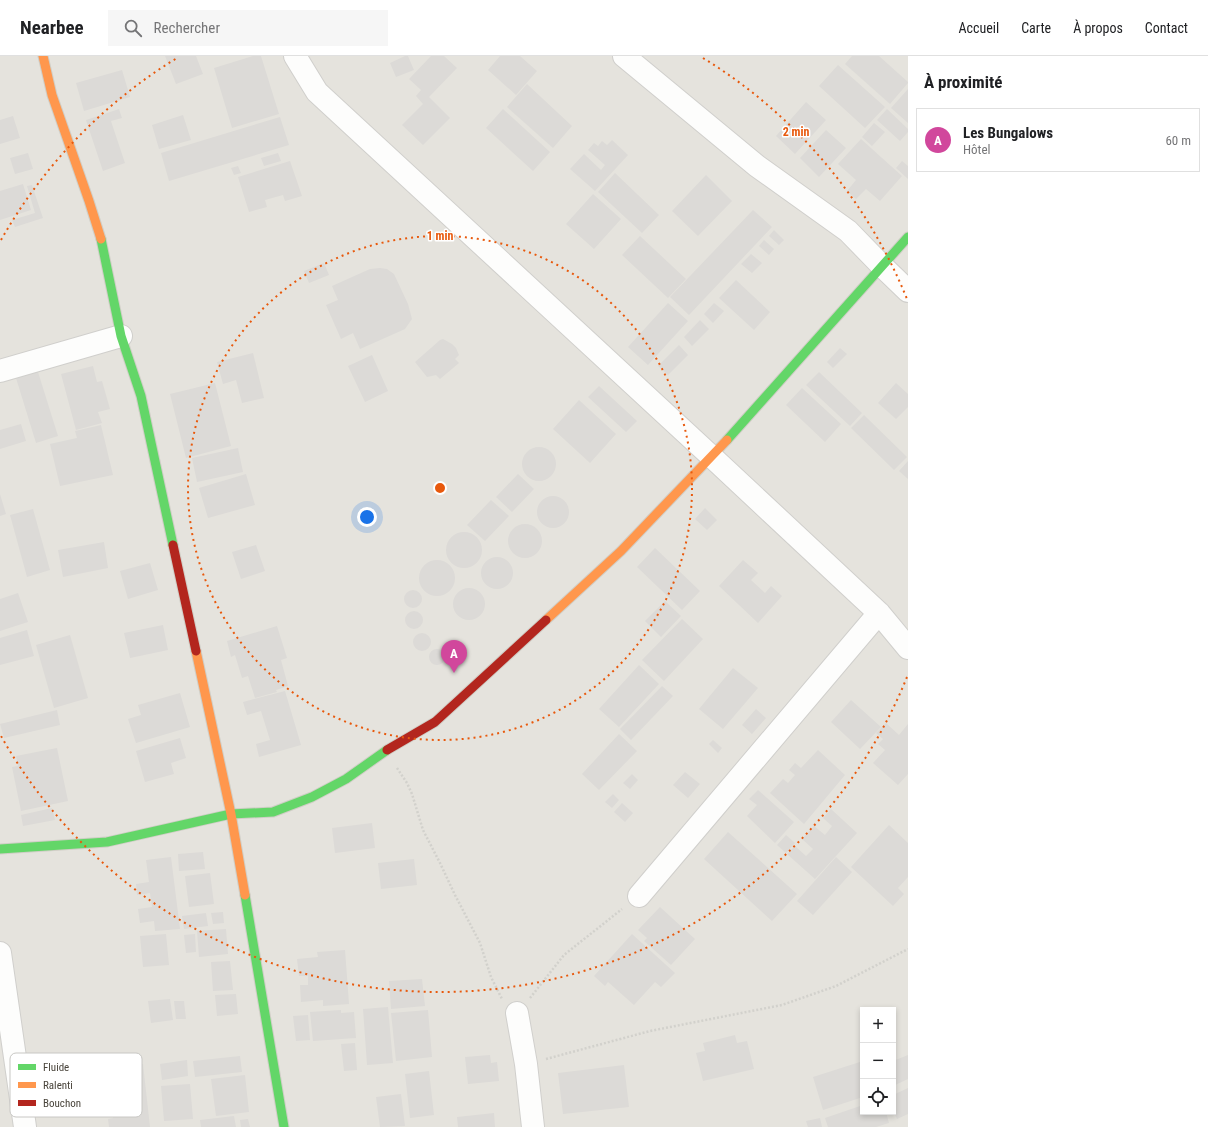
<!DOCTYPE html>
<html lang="fr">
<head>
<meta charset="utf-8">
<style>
  :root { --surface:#fff; --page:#f6f6f6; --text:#202124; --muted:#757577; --line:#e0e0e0; --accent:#848079 }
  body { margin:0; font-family:"Roboto Condensed",sans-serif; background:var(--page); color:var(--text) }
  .controls { position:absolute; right:12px; bottom:12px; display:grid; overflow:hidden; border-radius:0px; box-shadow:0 2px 6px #0003 }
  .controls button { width:36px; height:36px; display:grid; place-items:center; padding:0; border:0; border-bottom:1px solid var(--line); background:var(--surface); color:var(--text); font:20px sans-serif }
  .you { position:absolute; left:367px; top:461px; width:14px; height:14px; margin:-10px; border:3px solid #fff; border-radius:50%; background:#1a73e8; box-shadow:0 0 0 6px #1a73e833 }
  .badge { display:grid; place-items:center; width:26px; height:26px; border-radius:50%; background:var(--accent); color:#fff; font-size:13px; font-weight:700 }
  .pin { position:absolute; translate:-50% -33px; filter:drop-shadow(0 1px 2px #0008) }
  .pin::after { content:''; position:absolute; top:21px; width:14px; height:12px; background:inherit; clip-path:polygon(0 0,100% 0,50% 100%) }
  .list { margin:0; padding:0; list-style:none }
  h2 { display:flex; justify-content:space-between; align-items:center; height:52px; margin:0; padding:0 16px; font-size:17px }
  h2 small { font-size:13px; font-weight:400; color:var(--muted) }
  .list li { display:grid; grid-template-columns:26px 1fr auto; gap:12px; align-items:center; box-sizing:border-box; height:64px; margin:0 8px 8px; padding:0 8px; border:1px solid var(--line); border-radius:0px }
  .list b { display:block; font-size:15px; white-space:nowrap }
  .list p { margin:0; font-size:13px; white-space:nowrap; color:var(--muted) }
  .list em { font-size:13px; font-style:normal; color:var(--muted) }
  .icon { flex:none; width:22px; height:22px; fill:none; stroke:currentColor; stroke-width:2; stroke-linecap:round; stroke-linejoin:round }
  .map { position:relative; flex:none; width:908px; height:1071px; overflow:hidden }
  header { display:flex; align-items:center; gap:24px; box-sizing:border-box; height:56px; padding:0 20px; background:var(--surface); border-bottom:1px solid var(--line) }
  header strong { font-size:19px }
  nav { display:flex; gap:22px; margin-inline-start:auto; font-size:14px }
  .search { width:280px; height:36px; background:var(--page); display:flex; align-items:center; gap:10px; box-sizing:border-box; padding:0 14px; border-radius:0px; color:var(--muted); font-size:15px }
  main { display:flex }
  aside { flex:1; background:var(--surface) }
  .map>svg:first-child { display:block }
</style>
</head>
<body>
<header>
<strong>Nearbee</strong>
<div class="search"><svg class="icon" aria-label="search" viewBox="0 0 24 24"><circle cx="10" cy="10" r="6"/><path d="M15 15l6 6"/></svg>Rechercher</div>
<nav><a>Accueil</a><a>Carte</a><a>À propos</a><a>Contact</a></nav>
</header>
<main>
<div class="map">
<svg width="908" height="1071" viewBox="0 0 908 1071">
  <rect width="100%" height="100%" fill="#f2f1ee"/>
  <path fill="#e5e3dd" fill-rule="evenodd" d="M0,0H908V1071H0ZM863,954H893V1056H863Z"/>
  <path fill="#dcdad7" d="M165,0H196L203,18L176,28Z
    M253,0H261L279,58L232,72L214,12Z
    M405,0H408L414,14L396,21L390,7Z
    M431,0H444L457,12L429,41L450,62L423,89L402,69L423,48L416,40L421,34L409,23Z
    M500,0H520L537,15L516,39L488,14Z
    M852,0H879L908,26V27L890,48L845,8Z
    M838,9L885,51L865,72L819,30Z
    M122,14L130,41L84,55L76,27Z
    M527,28L572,70L553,92L507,51Z
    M908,33V67L891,52Z
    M806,46L826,64L795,98L776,80Z
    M119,53L122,62L111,65L125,107L103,115L86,64Z
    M503,53L550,96L533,115L486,72Z
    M887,53L908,73V76L900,85L877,64Z
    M183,59L191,84L159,93L152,69Z
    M13,60L20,82L0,88V64Z
    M280,61L289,89L169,125L161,97Z
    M874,67L885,76L872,90L862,81Z
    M826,74L846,92L819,121L800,102Z
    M861,83L902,120L880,145L866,133L856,143L847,135L856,124L838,108Z
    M612,84L628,99L595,135L570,113L584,98L601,114L605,109L588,94L594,87L598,90L602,85L607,89Z
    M28,97L33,113L15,118L10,102Z
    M278,97L281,105L264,110L261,102Z
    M290,105L302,140L285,145L283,139L265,144L267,151L249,156L238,121Z
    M902,105L908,110V123L896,112Z
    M238,110L241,117L234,119L231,112Z
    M615,117L659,159L642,177L598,136Z
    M706,119L732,145L698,180L672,155Z
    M23,128L31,154L0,164V135Z
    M32,129L43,162L15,171L12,164L35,157L27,130Z
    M593,138L621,163L594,193L566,168Z
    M753,154L772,171L689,259L670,241Z
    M774,174L784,184L779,189L769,180Z
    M640,180L686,223L668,242L622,199Z
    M764,184L774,193L769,199L759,190Z
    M751,198L762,207L752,217L741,208Z
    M324,207L329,219L309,227L304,215Z
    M380,212L387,213L394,218L408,248L412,263L405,273L360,293L353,277L341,283L326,249L338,244L332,230L370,213Z
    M736,224L770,256L754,274L719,242Z
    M668,247L688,265L648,309L628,291Z
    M714,247L724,255L713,267L704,258Z
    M700,264L709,273L692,290L684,281Z
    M443,283L452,288L456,292L459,299L455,303L459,307L440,323L436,319L427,321L415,306L440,284Z
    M679,289L688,299L668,319L658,310Z
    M840,292L847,298L833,312L827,306Z
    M253,297L264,342L242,347L236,324L223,328L217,306Z
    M372,299L388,335L365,346L348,310Z
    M93,310L97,326L102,325L110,353L98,356L102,367L76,374L61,318Z
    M38,316L58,380L36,387L16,322Z
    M819,316L862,357L850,370L806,329Z
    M215,327L231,390L186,402L170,338Z
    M896,327L908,338V351L896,363L878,347Z
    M599,330L637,365L626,376L588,341Z
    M802,332L841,368L825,386L786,349Z
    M579,344L616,378L590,407L553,373Z
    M864,359L907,401L894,414L851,372Z
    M21,368L26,385L0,393V374Z
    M101,369L113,419L60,430L50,388L77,382L75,375Z
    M522 408a17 17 0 1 1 34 0a17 17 0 1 1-34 0Z
    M238,392L243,416L197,426L192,402Z
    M908,405V423L899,415Z
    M246,418L255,449L208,462L199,432Z
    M518,418L534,433L512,456L496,441Z
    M0,438L6,458L0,460Z
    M537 456a16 16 0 1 1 32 0a16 16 0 1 1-32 0Z
    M491,444L509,460L485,485L467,469Z
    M705,452L717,464L707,474L695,463Z
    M33,453L50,514L27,521L10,459Z
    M508 485a17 17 0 1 1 34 0a17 17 0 1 1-34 0Z
    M446 494a18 18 0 1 1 36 0a18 18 0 1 1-36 0Z
    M104,486L108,512L63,521L58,494Z
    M256,489L265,515L241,523L232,496Z
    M655,492L700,535L682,554L637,511Z
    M481 517a16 16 0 1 1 32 0a16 16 0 1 1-32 0Z
    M743,504L758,517L751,524L765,537L771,530L782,540L758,567L719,530Z
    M419 522a18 18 0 1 1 36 0a18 18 0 1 1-36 0Z
    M150,507L158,534L128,543L120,515Z
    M453 548a16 16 0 1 1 32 0a16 16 0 1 1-32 0Z
    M404 543a9 9 0 1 1 18 0a9 9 0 1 1-18 0Z
    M18,537L28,566L0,575V543Z
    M665,545L681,560L661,581L645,565Z
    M405 564a9 9 0 1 1 18 0a9 9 0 1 1-18 0Z
    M682,563L703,583L664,625L642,604Z
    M163,569L168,594L130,602L124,577Z
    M277,570L287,602L281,604L288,630L276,634L277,636L255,642L248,620L242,622L235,599L231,601L227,585Z
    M27,574L34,600L0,609V582Z
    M413 586a9 9 0 1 1 18 0a9 9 0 1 1-18 0Z
    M70,579L88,642L54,652L36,589Z
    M429 601a8 8 0 1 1 16 0a8 8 0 1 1-16 0Z
    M639,609L659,628L619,671L599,653Z
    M733,612L758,632L723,673L699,653Z
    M662,630L673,640L631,684L620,673Z
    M285,635L301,689L259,701L256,688L270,684L261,655L247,659L243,646Z
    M180,637L190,671L136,687L128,663L141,659L138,649Z
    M851,644L881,671L860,693L831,666Z
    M756,653L766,662L752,678L742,669Z
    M57,654L60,669L4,682L0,668Z
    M886,667L899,679L908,668V718L898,729L873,707L885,694L878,688L883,683L876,677Z
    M619,678L637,695L599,734L582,718Z
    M180,682L186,702L171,707L174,718L145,726L136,695Z
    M713,684L722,692L718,697L709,688Z
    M57,692L68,745L21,755L12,711L18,710L16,700Z
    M818,694L845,719L804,768L770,737L783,723L788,727L795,719L789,714L795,707L801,712Z
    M685,716L700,728L688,742L673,729Z
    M632,718L638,724L630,733L623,727Z
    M758,734L794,766L775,787L747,760L757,749L749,743Z
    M613,738L619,744L612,752L605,746Z
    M622,747L633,757L625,766L614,756Z
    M52,752L55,764L23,770L21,759Z
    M831,753L857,777L815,823L787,798L795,790L806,800L813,793L802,783L814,770L825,779L832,770L823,762Z
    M372,767L375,792L335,797L332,772Z
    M889,769L908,787V821L898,832L904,838L893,850L851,811Z
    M728,776L797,838L772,865L704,803Z
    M786,779L795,787L786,797L777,789Z
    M203,796L205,813L179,815L178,798Z
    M171,801L180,873L155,875L154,865L140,867L138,853L152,851L150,837L137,839L136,828L149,826L146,804Z
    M836,801L852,816L813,859L797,845Z
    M414,803L417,829L381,833L378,807Z
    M210,817L214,848L189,851L185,820Z
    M660,851L695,883L671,909L644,885L647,882L638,874Z
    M223,856L224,867L213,868L211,857Z
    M206,857L208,870L184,873L182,860Z
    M226,873L228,898L199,901L197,875Z
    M166,878L169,909L143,911L140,880Z
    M195,878L196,896L186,897L184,879Z
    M632,878L675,917L661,931L655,926L634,949L608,926L605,930L594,920Z
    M345,894L349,948L323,950V944L301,946L300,929H308V920H299L297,903L318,901L317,896Z
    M230,905L233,934L213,935L211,906Z
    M422,923L425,950L391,953L389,925Z
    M236,938L238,958L217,960L215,939Z
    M170,943L173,964L151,967L148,945Z
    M174,945H184L186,963H176Z
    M388,951L393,1007L367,1009L363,953Z
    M341,954V957L354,956L356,982L313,985L310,956Z
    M428,954L432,1001L396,1005L391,957Z
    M308,959L310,984L296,985L293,960Z
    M735,979L737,987L747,985L754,1013L703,1025L696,997L705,995L703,987Z
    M355,987L357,1014L344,1015L341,988Z
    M490,999L491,1007L497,1006L499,1025L468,1028L465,1001Z
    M908,999V1023L893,1030V1005Z
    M240,1000L242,1016L195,1021L193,1005Z
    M187,1004L188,1020L162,1024L160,1008Z
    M863,1005V1041L823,1054L813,1021Z
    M143,1008L150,1071H109L108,1063L113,1062L112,1049H107L104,1021H109L107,1012Z
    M624,1009L629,1051L563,1058L558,1017Z
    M429,1015L434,1059L410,1062L405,1018Z
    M245,1019L249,1056L216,1060L211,1023Z
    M190,1028L193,1063L164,1065L161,1030Z
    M908,1032V1058L897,1063L893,1054V1039Z
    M401,1038L405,1070L380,1071L376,1041Z
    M863,1049V1056H886L889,1067L876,1071H828L825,1062Z
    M494,1057L495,1071H458L457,1061Z
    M234,1060L236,1071H201L200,1064Z
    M820,1062L822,1071H808L806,1065Z
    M248,1063L250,1071H241L240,1064Z"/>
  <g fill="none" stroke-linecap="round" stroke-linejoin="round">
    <g stroke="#d0cfcc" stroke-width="24">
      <path id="street" d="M295,0L317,36L712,401L879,557L908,592
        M624,0L757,110L848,175L882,210L908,235
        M0,315L121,280
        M639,840L879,557
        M0,897L25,1071
        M517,957L526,1008L533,1071"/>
    </g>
    <g stroke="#d0cec6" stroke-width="11">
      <path id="fast" d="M101,183L121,280L141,340L173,489
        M727,384L908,181
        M0,793L107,786L231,758L273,756L312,741L346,723L387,694
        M245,839L284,1071"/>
    </g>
    <g stroke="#d0cec6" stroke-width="11">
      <path id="slow" d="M43,0L52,39L89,145L101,183
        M546,564L621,495L727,384
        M196,595L231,758L245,839"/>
    </g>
    <g stroke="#d0cec6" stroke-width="11">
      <path id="jam" d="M173,489L196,595
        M387,694L435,666L546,564"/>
    </g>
    <path stroke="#d2d1cc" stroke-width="2.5" stroke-dasharray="2 2" stroke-linecap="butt" d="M397,712L407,727L412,738L423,774L440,807L455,839L480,887L491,921L502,943
      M530,942L564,899L622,853
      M546,1003L650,975L782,949L836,930L908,893"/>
    <use href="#street" stroke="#fdfdfc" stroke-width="22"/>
    <use href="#fast" stroke="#63d668" stroke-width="9"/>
    <use href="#slow" stroke="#ff974d" stroke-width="9"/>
    <use href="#jam" stroke="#b3261e" stroke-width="9"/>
  </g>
  <g fill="none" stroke="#e8590c" stroke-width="2" stroke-dasharray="2 4">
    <circle cx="440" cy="432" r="252"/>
    <path d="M907 621A504 504 0 0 1 1 680M1 184A504 504 0 0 1 177 2M703 2A504 504 0 0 1 907 243"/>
  </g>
  <rect x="10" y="997" width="132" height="64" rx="6" fill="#fff" stroke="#c8c7c4" stroke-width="1"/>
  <rect x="18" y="1008" width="18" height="6" fill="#63d668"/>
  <rect x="18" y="1026" width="18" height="6" fill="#ff974d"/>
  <rect x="18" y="1044" width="18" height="6" fill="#b3261e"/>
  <g font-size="11" fill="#48433a">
    <text x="43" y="1015">Fluide</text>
    <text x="43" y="1033">Ralenti</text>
    <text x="43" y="1051">Bouchon</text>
  </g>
  <circle cx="440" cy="432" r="6" fill="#e8590c" stroke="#fff" stroke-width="2"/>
  <g font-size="12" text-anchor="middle" font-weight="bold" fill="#e8590c" stroke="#fff" stroke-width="3" stroke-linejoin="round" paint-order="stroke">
    <text x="796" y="80">2 min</text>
    <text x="440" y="184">1 min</text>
  </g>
</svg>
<div class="controls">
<button>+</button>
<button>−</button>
<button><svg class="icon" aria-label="locate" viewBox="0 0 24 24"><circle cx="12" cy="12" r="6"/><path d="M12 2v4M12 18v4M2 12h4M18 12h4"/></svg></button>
</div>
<div class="you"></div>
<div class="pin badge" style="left:454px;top:617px;background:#d1479c">A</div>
</div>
<aside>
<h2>À proximité<small></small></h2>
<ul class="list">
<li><span class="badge" style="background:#d1479c">A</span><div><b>Les Bungalows</b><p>Hôtel</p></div><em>60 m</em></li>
</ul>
</aside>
</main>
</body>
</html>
